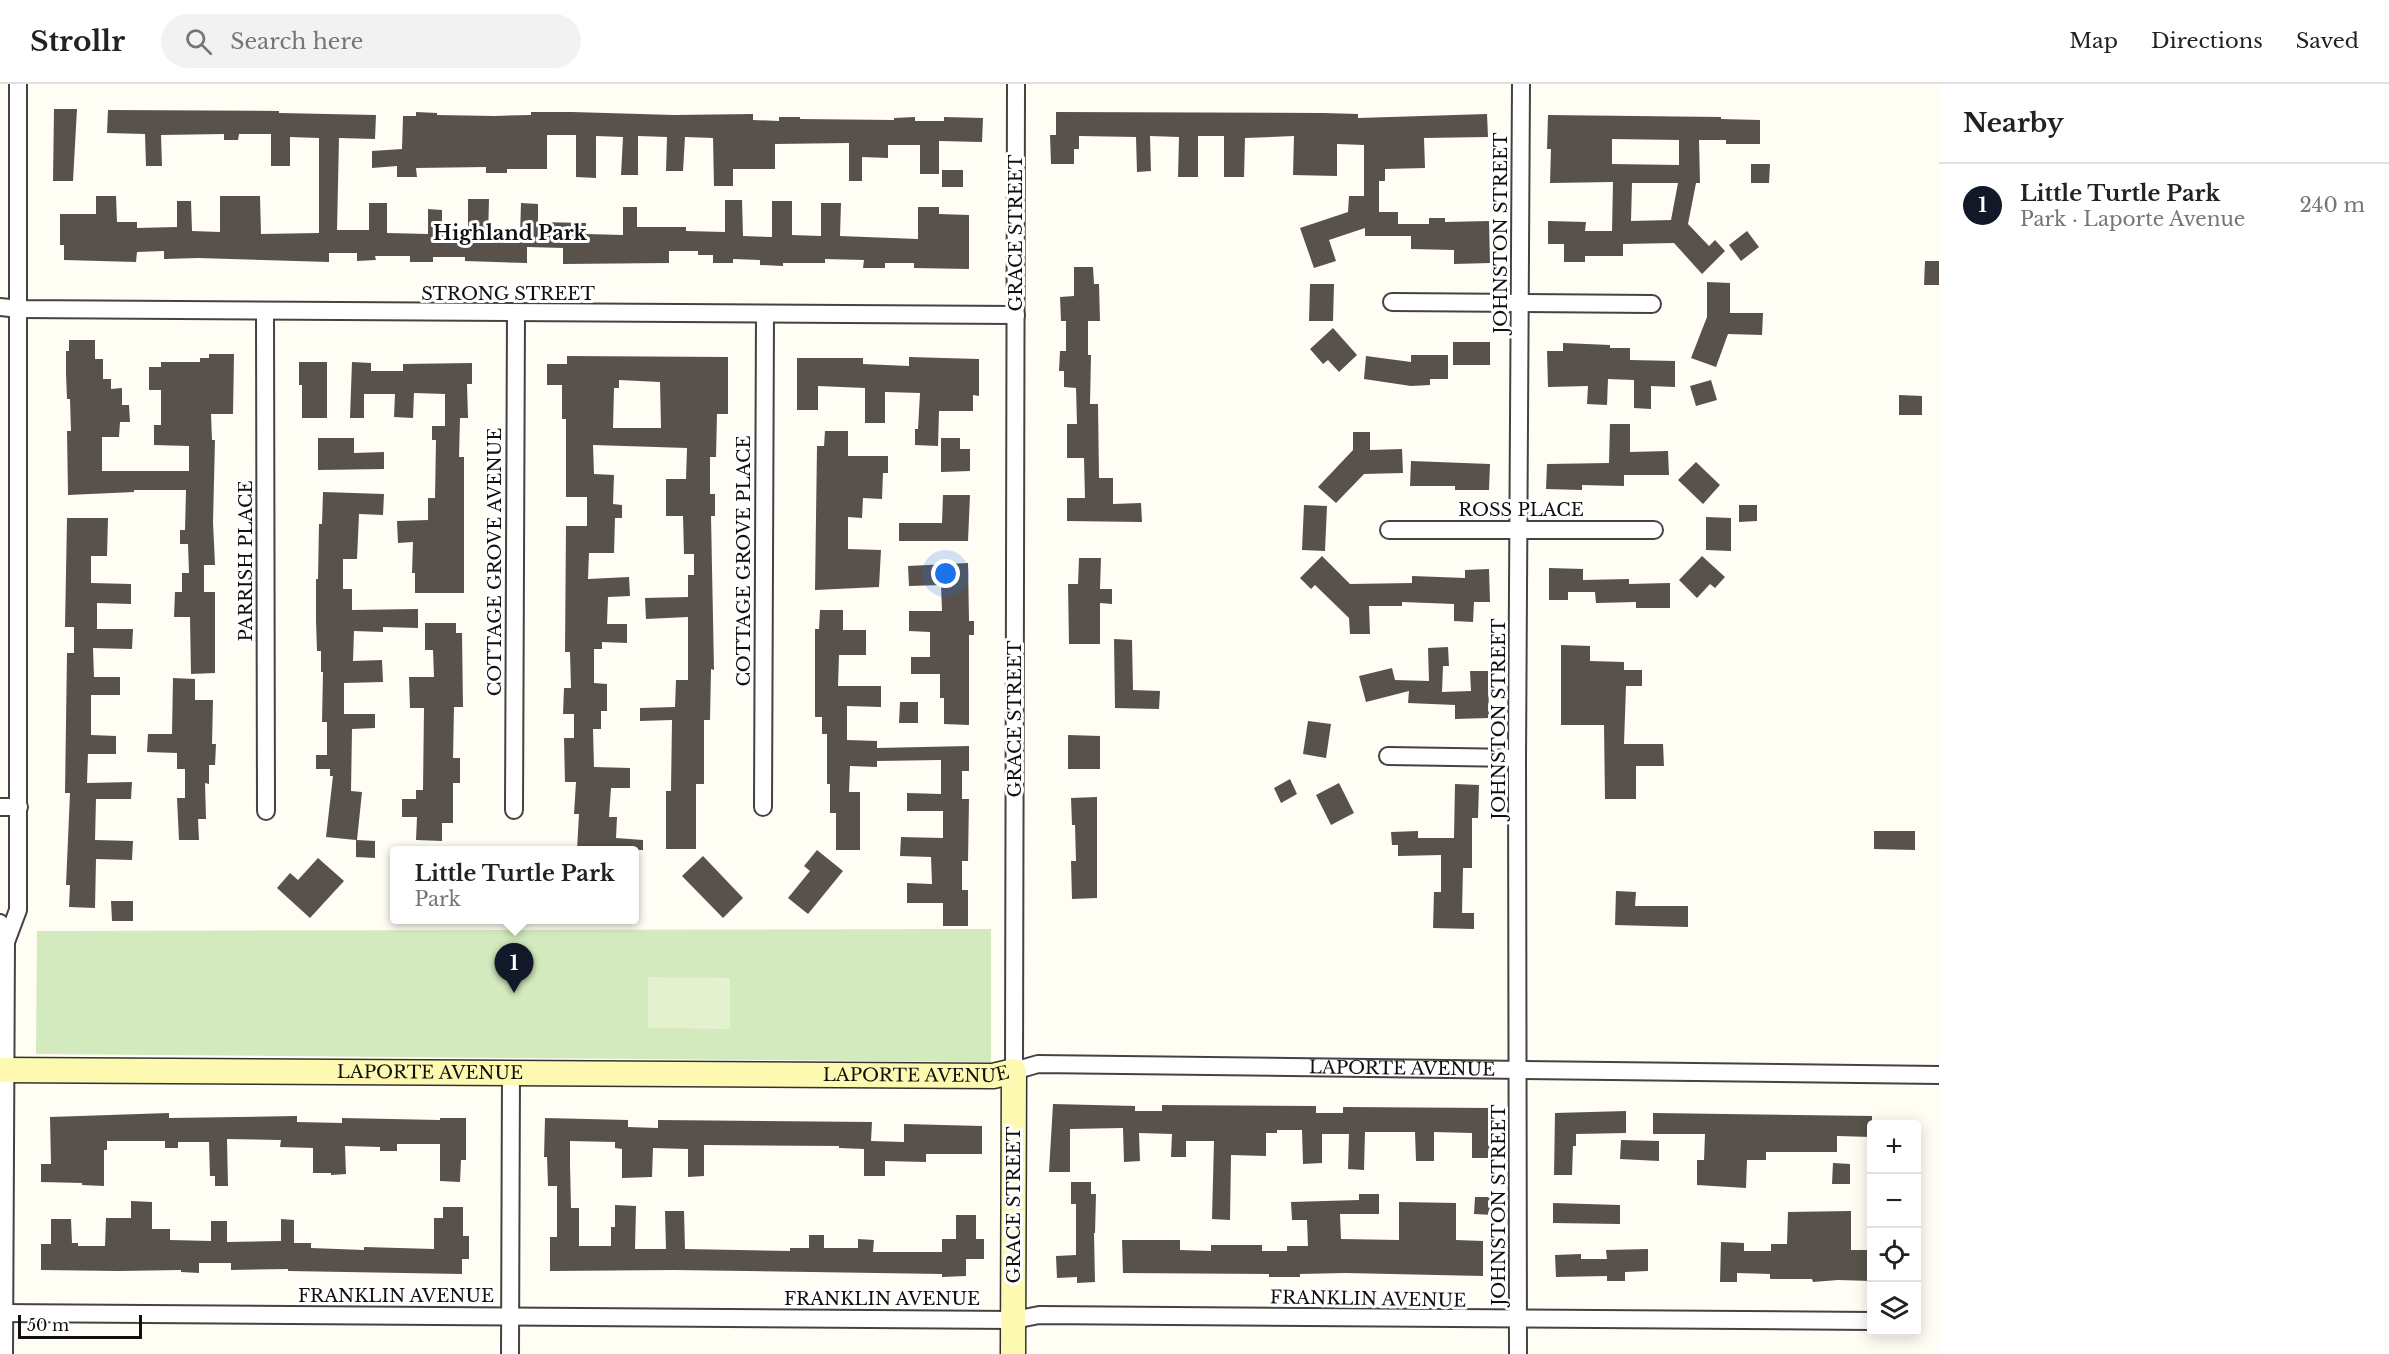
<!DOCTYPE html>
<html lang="en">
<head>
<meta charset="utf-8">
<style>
  :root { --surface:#fff; --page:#f2f2f2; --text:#222; --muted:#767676; --line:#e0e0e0; --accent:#111827 }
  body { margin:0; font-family:"Libre Baskerville",serif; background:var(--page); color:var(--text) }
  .controls { position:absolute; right:18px; bottom:18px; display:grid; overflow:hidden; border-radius:6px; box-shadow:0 3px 15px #0003 }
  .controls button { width:54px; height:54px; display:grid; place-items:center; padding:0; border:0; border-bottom:2px solid var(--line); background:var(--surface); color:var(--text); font:30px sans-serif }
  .scale { position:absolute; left:18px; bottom:15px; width:124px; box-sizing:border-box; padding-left:6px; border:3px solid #101010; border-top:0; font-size:16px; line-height:21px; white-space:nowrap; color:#101010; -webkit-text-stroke:4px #fff; paint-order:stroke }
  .you { position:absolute; left:946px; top:490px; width:21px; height:21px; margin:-15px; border:4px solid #fff; border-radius:50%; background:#1a73e8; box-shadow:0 0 0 9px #1a73e833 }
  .badge { display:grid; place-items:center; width:39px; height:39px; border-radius:50%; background:var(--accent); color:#fff; font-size:20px; font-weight:700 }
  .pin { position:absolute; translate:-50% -50px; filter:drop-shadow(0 2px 3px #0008) }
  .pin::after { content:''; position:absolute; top:32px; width:21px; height:18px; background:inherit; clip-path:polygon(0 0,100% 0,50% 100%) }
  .popup { position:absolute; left:390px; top:762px; width:249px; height:78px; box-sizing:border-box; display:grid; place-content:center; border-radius:6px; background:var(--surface); filter:drop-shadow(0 2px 4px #0005); font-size:20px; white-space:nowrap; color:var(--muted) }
  .popup b { font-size:22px; color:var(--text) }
  .popup::after { content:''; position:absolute; left:50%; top:100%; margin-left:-12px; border:12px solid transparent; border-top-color:var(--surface) }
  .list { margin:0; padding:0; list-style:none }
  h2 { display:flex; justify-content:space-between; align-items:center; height:78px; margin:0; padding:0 24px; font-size:26px }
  h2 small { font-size:20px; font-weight:400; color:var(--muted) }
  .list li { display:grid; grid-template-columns:39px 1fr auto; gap:18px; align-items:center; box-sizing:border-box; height:84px; padding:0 24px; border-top:2px solid var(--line) }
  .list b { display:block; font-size:22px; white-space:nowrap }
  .list p { margin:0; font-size:20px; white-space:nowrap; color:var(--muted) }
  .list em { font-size:20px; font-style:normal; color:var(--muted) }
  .icon { flex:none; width:33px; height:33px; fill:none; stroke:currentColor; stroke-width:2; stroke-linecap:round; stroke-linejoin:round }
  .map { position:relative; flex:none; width:1939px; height:1270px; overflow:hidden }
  header { display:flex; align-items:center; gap:36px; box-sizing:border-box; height:84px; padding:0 30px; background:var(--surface); border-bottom:2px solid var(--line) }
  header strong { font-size:28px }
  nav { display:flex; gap:33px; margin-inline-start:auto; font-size:21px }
  .search { width:420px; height:54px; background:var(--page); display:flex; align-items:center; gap:15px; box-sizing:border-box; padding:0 21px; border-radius:33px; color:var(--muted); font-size:22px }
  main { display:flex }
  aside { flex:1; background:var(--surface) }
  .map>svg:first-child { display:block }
</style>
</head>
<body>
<header>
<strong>Strollr</strong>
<div class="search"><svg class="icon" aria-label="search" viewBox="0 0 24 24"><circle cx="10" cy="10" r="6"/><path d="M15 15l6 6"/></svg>Search here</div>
<nav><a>Map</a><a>Directions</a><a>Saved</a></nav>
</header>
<main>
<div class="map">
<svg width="1939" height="1270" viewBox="0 0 1939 1270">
  <rect width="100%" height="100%" fill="#fffdf4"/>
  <path fill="#d2eabd" d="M991,845V978L36,970L37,847Z"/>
  <path fill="#e3f1ce" d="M648,893L730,894V945L648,944Z"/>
  <path fill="#59524c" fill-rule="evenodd" d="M54,25H77L73,97H53Z
    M108,26L279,27V29L376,31L375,55L339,54L337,146H369V119H387V149L428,150V125L442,126V151H468V115H489L488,153H520L521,119L538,120V138L586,139V150L623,151V123H637V143H686V147L725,148V116H742L743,152L772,153V117H792V151L821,152V119H841L840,152L918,155V123H939V130L969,131V185L914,184V179H885V184H863L864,176L825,175V179H783V182L760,181V176L733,175V179H713V171H698V167H669V179L563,180V164L527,163V179L465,177V173H433V178H410V172H375L376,176L357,177V169H329V178L198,174L164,175V167L137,168L136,178L64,176V161H60V130H96V112H116L117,138H137V144L177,143V117H191L192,147L220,148V112H260L261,150L319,149V54L290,53V82H271V50H239L238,56H224V50L161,51L162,82H146L145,50L107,49Z
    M416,28L437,29V31L494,32L531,31V28H572L674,31L753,30V36L779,37V33H800V35L894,36V34L915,33V37H944V33L983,34L982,58L939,57V90H920V61H888V74L862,73V97H849V59L775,60V85H733V102H714L713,54L685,53L683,87H666L667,53L638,52V91H621L623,53L596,52V94L576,93V51H547V85H507V89H486V83L416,84L417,93H397V82L372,84V67L402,65L403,32H416Z
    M1056,28L1323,29L1358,30V34L1487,30L1488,53L1424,54L1425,84L1385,85V97H1379V128H1398V140H1429V134H1445V138L1489,137L1490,179L1454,180V166L1411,165V152H1365V144L1329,156L1336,177L1314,184L1300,144L1348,128L1349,112H1364V61L1337,60V92L1293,91L1294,52L1245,54L1244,93H1224V52H1198V93H1178L1179,53L1150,52L1151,87L1137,88L1136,53L1079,52V65H1074V80H1051L1050,51H1056Z
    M1548,31L1721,33V35L1760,36V60H1726V56H1699L1700,99H1696L1688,140L1709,162L1715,156L1725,167L1702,190L1674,159L1623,160V172H1585V178H1564V160H1548V137L1586,138L1585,147H1612L1613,98L1550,99L1551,65H1547ZM1612,55L1679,56V81L1612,80ZM1632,99H1678L1671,136L1631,137Z
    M1751,80H1770L1769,99H1751Z
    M942,86H963V103H942Z
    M1747,147L1759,163L1741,177L1729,161Z
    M1925,177H1939V201H1924Z
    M1074,183H1093L1094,200H1099L1100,237H1088V271H1091L1090,320H1098L1099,394H1113V420L1141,419L1142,438L1067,437V414H1085L1084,374H1067V340H1077L1076,304L1064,303V287H1059L1060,267H1066V237H1061L1060,213L1074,212Z
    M1707,198L1730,199V229H1763L1762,251L1728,250L1716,283L1691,274L1707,233Z
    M1310,200H1334L1333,237H1309Z
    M1333,244L1357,271L1339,288L1328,276L1323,280L1310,265Z
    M69,256H95V275H103V295H111V305L122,304V321H129L130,338H120L119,353H102V387H189V362L154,361V341H161V306H149V283H161V278H200V274H209V270H234L233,330H211L212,356H215L213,438L215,481H204V508H215V589L191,590L190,533H174L175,508H182V489H189L188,460H180V446H185L186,406H134V408L68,411L67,347H71L70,315H67L66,290V267H69Z
    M1453,258H1490V281H1453Z
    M1563,259L1610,261V264H1630V276L1675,277V303L1651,302V325L1634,324V296L1608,295L1607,321L1587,320L1588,302L1548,303L1547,267H1563Z
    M1411,271H1448V295H1430V301L1411,302L1364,295L1366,272L1411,278Z
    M567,272L728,273V330H717L716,373H710V410H715V432H711L714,586L711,585L710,636H704V700H696V765H666V707H671L672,636L640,637V624L675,623L676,596H688V533L646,535L645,514L688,513V491H694V470H684L683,432H666V395H686L687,364L593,361L594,390L614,391L613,420L622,421V434H615L614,469H589L588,495L629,493L630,512L608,513L607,540H627V559L602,558V565H594V599L607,600V627H601V645H593L594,683L630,684V704H611L609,733H617L616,754L643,756V766H577L579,730H574L576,698H565L564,654H574V630H563L564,604H571L570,568H565L566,442H587V413H566V335H562V301H547V280H567ZM619,296L660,298L661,344H613L614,304H619Z
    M909,273L979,275V312L973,311V327H939L938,362L915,361V345H918L920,309L885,308V339H865V304L818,302V326H797V274H863V280L909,282Z
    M299,278H327V334H302V301H299Z
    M352,278L371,279V287H403V280L472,279V300H467L468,334H460L459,373H464V509H415V489H412L413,458L398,459L397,437L428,436V414H435L436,356H432V342H445V310L414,309L413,334L394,333L395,310H364V334H350Z
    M1711,296L1717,316L1696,322L1690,302Z
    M1899,311L1922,312V331H1899Z
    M1610,340H1630V368L1668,367L1669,391H1624V402L1582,401V406L1546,405L1547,380L1609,379Z
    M825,347H848V372H888V389H883L882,415L863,414L862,434L848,433V465L881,466L879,503L815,506L817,362H824Z
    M1353,348H1370V366L1402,365L1403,389L1364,390L1336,419L1318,403L1353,366Z
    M318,354H354V369L384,368V385L318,386Z
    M941,354H960V365H970V387L941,388Z
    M1411,377L1490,380L1489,406H1455V402H1410Z
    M1696,378L1720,401L1703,420L1678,396Z
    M323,408L384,410L383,431L359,430L357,475H343V505H352V526L418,525V544L383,543V548L354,547L353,577L382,576L383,598L344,599V630H375V644L352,645L351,707L362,708L357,756L375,757V774L356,773V756L326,753L333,692H330V685H316V671H327V638H322L323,588H321V567H317L316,537V495H318L319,440H322Z
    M943,411H970L968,457H899V439H942Z
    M1304,421L1327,422L1325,467L1302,466Z
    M1739,421H1757V437L1739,438Z
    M1706,433L1731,434V467L1706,466Z
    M67,434H108L107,472H91V499L131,500V520L97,519V545H133L132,565L93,564L94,593H120V611H91V651L116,652V670H88L87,699L132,698L131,715H96L95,756L133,757L132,776L96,775L95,824L69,823L70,801H66L70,709H65L67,569H74V543H65Z
    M1322,472L1350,500L1412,499V492L1465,494V486L1489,485L1490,518H1474L1473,538L1454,537V520L1402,518V522H1369L1370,550H1350L1349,534L1315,501L1311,505L1300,494Z
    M1702,472L1725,493L1715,504L1710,500L1697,514L1679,496Z
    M1079,474H1101L1100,505H1112V520L1100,519V560H1069L1068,500H1078Z
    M968,479L969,537H974V551H969V641L944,640V614H940V590H911V573H930V548L909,547V527H942L941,501L909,502L908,482Z
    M1549,484L1583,485V496L1629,495V500L1670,499V524H1636V518L1596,519L1595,508H1568V516H1549Z
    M820,526H843V546H866V571H839L838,602H881V623L847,622V656L877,657V664L969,662V687H962V715H969L968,777H962V806H968V842H943V819H907V799L932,800L931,773L900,772L901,753L943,754V727H907V709L941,710V676L877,677V683L850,682L849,708H860V766H836V729H830V700H827V650H822V633H815V545H819Z
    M425,539H456V549H462L463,623H454L453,674H460V699H453V739H442V757L416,756L417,733H402V715H416V706H423L424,624H410L409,593H434L433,566H425Z
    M1114,555L1132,556L1133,606L1160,607L1159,625L1115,624Z
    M1561,561L1590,562V577L1624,578V586H1642V602H1626L1624,660H1663L1664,682H1636V715H1605L1604,641H1561Z
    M1448,563L1449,582H1443L1442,608L1471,607L1470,587H1488L1489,634L1455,635V621L1408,619L1409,607L1366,618L1359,592L1392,584L1395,596L1429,597L1428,564Z
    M173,594L195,595V616H213L212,660H216L215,681H209V700L205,699L206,735H198L199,756H179L177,714H185V685H177V669L147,668L148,650H172Z
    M900,618H918V639H899Z
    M1308,637L1331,640L1326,674L1303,670Z
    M1068,651L1100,652V685H1068Z
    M1290,695L1297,710L1281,719L1274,704Z
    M1339,699L1354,729L1331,741L1316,711Z
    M1455,700L1479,701L1478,734H1472V784H1463L1462,829H1474V845L1433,844L1434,808H1441V771L1398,772V761H1392L1391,748L1418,747V754H1454Z
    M1097,713V814L1072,815L1071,777H1076L1075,741H1072L1071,714Z
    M1874,747H1915V766L1874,765Z
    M817,766L843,787L808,830L788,814L810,787L804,782Z
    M703,772L743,814L723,834L682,792Z
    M318,774L344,797L310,834L277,804L290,789L298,796Z
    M1616,807L1636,808L1635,822H1688V843L1615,841Z
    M111,817H133V837H112Z
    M1053,1020L1135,1022V1027H1162V1021L1316,1022V1029H1343V1023L1491,1024V1074H1472V1049L1434,1048V1077H1416L1415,1048H1365L1364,1086L1348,1085L1349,1050H1322V1079L1303,1080L1302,1046H1277V1049H1266V1072L1231,1071L1230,1136L1212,1135L1214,1057H1186V1073H1171L1172,1050L1139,1049L1140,1077L1124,1078L1123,1044L1070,1045V1088H1049Z
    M1626,1027V1049L1576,1050V1062H1573L1572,1091H1554L1555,1029Z
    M169,1029V1034L297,1032V1038L342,1039V1034L440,1036V1034H466V1076H461L460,1098L440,1097V1060H397V1067H380V1063L345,1062L346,1090L331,1091V1089H313V1064L280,1063L281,1056L227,1055L228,1102H215V1092H210L209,1058H178V1064H165V1057H107V1066H104V1102L82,1101V1099L41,1098V1080H51L50,1033Z
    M1653,1029L1872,1032V1053L1837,1052V1068H1766V1076H1747L1746,1104L1697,1101V1076H1704L1705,1050H1653Z
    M545,1034L628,1036V1043L658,1044V1036L872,1038L871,1057L904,1058V1040L982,1042V1070H926V1078L885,1077V1092H864V1065L839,1064V1062L704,1061V1092L688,1093V1065L653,1064L652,1093L622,1094V1065L615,1064V1058L570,1057V1080L571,1124H579V1162H611V1143H615V1121L636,1122L635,1165H666L665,1127H684L685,1165L790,1167V1164H809V1151H824V1164H858V1155L874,1156L873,1168H942V1155H956V1131H976V1155H984V1175H966V1192L942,1193V1190L674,1186L550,1187V1153H557V1102H548L547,1073H544Z
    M1621,1056L1659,1057V1077L1620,1075Z
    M1833,1079L1850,1080V1100H1832Z
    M1071,1098H1091V1110H1096L1095,1149H1094L1095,1198L1077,1199V1193L1057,1194L1056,1172L1076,1171V1120H1071Z
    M1359,1110H1379V1130H1340L1341,1155L1399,1156V1118L1456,1119V1156L1483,1157V1192L1345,1189L1300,1190V1193H1269V1190L1123,1189L1122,1156H1180V1166L1211,1167V1161H1262V1167H1287V1162H1308L1307,1136H1292L1291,1118L1359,1116Z
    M1475,1113H1493V1131L1474,1130Z
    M131,1117L152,1118V1145H170V1156L211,1157V1137H227V1158L281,1157V1135L294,1136V1159H311V1164L364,1166V1163L434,1165V1134H443V1123H463V1152H469V1175H462V1190L288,1187V1185L231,1186V1179H199V1189L181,1188V1186L119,1187L41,1186V1160H51V1135H71L72,1159H78V1162H105L106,1134H131Z
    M1553,1119L1620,1121V1140L1553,1139Z
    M1851,1127V1166H1872V1197L1838,1196L1813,1198L1812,1195H1770V1190L1737,1189V1198H1720L1721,1158L1744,1159V1167H1771V1160H1787L1788,1128Z
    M1648,1165V1187L1625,1188V1197H1607V1192L1556,1193L1555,1171L1581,1170V1175H1607L1606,1166Z"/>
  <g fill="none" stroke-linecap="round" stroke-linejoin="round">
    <g stroke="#434343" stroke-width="20">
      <g id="street">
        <path id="s1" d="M1016,0L1014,987L1038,980L1939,991"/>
        <path d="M1392,218L1652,220"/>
        <path d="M0,223L19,225L1016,231"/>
        <path d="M265,228L266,727"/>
        <path d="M1389,446H1654"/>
        <path d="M1388,672L1517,674"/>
        <path d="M0,723H19"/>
        <path d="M763,723L765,231"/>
        <path d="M514,726L516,229"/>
        <path d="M0,839L6,858L4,1270"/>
        <path d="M6,858L18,826V0"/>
        <path d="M0,1229L1014,1236L1039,1231L1872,1237"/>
        <path d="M510,1270L511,989"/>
        <path d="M1518,1270L1517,674L1521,0"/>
      </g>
    </g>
    <g stroke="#323232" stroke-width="27">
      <g id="secondary">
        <path id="s2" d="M0,986L993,992L1014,987L1013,1270"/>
      </g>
    </g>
    <use href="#street" stroke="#fff" stroke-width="16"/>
    <use href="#secondary" stroke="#fdf9b0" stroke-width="24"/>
  </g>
  <g text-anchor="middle" stroke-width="6" stroke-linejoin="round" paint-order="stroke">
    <g font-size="18" fill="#101010" stroke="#fff">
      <text transform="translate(1016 149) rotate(-90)" y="6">GRACE STREET</text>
      <text transform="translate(1501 149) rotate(-90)" y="6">JOHNSTON STREET</text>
      <text x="508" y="216">STRONG STREET</text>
      <text x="1521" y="432">ROSS PLACE</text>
      <text transform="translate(246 477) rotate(-90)" y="6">PARRISH PLACE</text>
      <text transform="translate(744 477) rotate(-90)" y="6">COTTAGE GROVE PLACE</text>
      <text transform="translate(495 478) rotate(-90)" y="6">COTTAGE GROVE AVENUE</text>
      <text transform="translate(1015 635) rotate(-90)" y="6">GRACE STREET</text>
      <text transform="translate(1499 635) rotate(-90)" y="6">JOHNSTON STREET</text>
      <text dy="6" stroke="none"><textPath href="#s1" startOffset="1376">LAPORTE AVENUE</textPath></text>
      <text dy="6" stroke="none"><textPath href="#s2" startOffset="916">LAPORTE AVENUE</textPath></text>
      <text dy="6" stroke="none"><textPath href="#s2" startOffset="430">LAPORTE AVENUE</textPath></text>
      <text transform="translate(1014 1121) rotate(-90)" y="6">GRACE STREET</text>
      <text transform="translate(1499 1121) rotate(-90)" y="6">JOHNSTON STREET</text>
      <text x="396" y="1218">FRANKLIN AVENUE</text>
      <text x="882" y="1221">FRANKLIN AVENUE</text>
      <text transform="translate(1368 1215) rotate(1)" y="6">FRANKLIN AVENUE</text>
    </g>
    <g font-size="20" font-weight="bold" fill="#101010" stroke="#fff">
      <text x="510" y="156">Highland Park</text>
    </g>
  </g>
</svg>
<div class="controls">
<button>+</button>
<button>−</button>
<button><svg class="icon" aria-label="locate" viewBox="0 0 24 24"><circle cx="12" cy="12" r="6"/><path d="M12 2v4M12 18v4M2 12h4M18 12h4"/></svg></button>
<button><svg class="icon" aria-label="layers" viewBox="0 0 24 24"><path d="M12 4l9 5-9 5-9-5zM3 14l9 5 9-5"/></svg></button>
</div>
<div class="scale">50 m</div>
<div class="you"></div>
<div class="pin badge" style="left:514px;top:909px">1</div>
<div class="popup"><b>Little Turtle Park</b>Park</div>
</div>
<aside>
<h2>Nearby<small></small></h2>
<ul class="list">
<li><span class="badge">1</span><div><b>Little Turtle Park</b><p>Park · Laporte Avenue</p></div><em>240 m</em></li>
</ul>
</aside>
</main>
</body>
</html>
